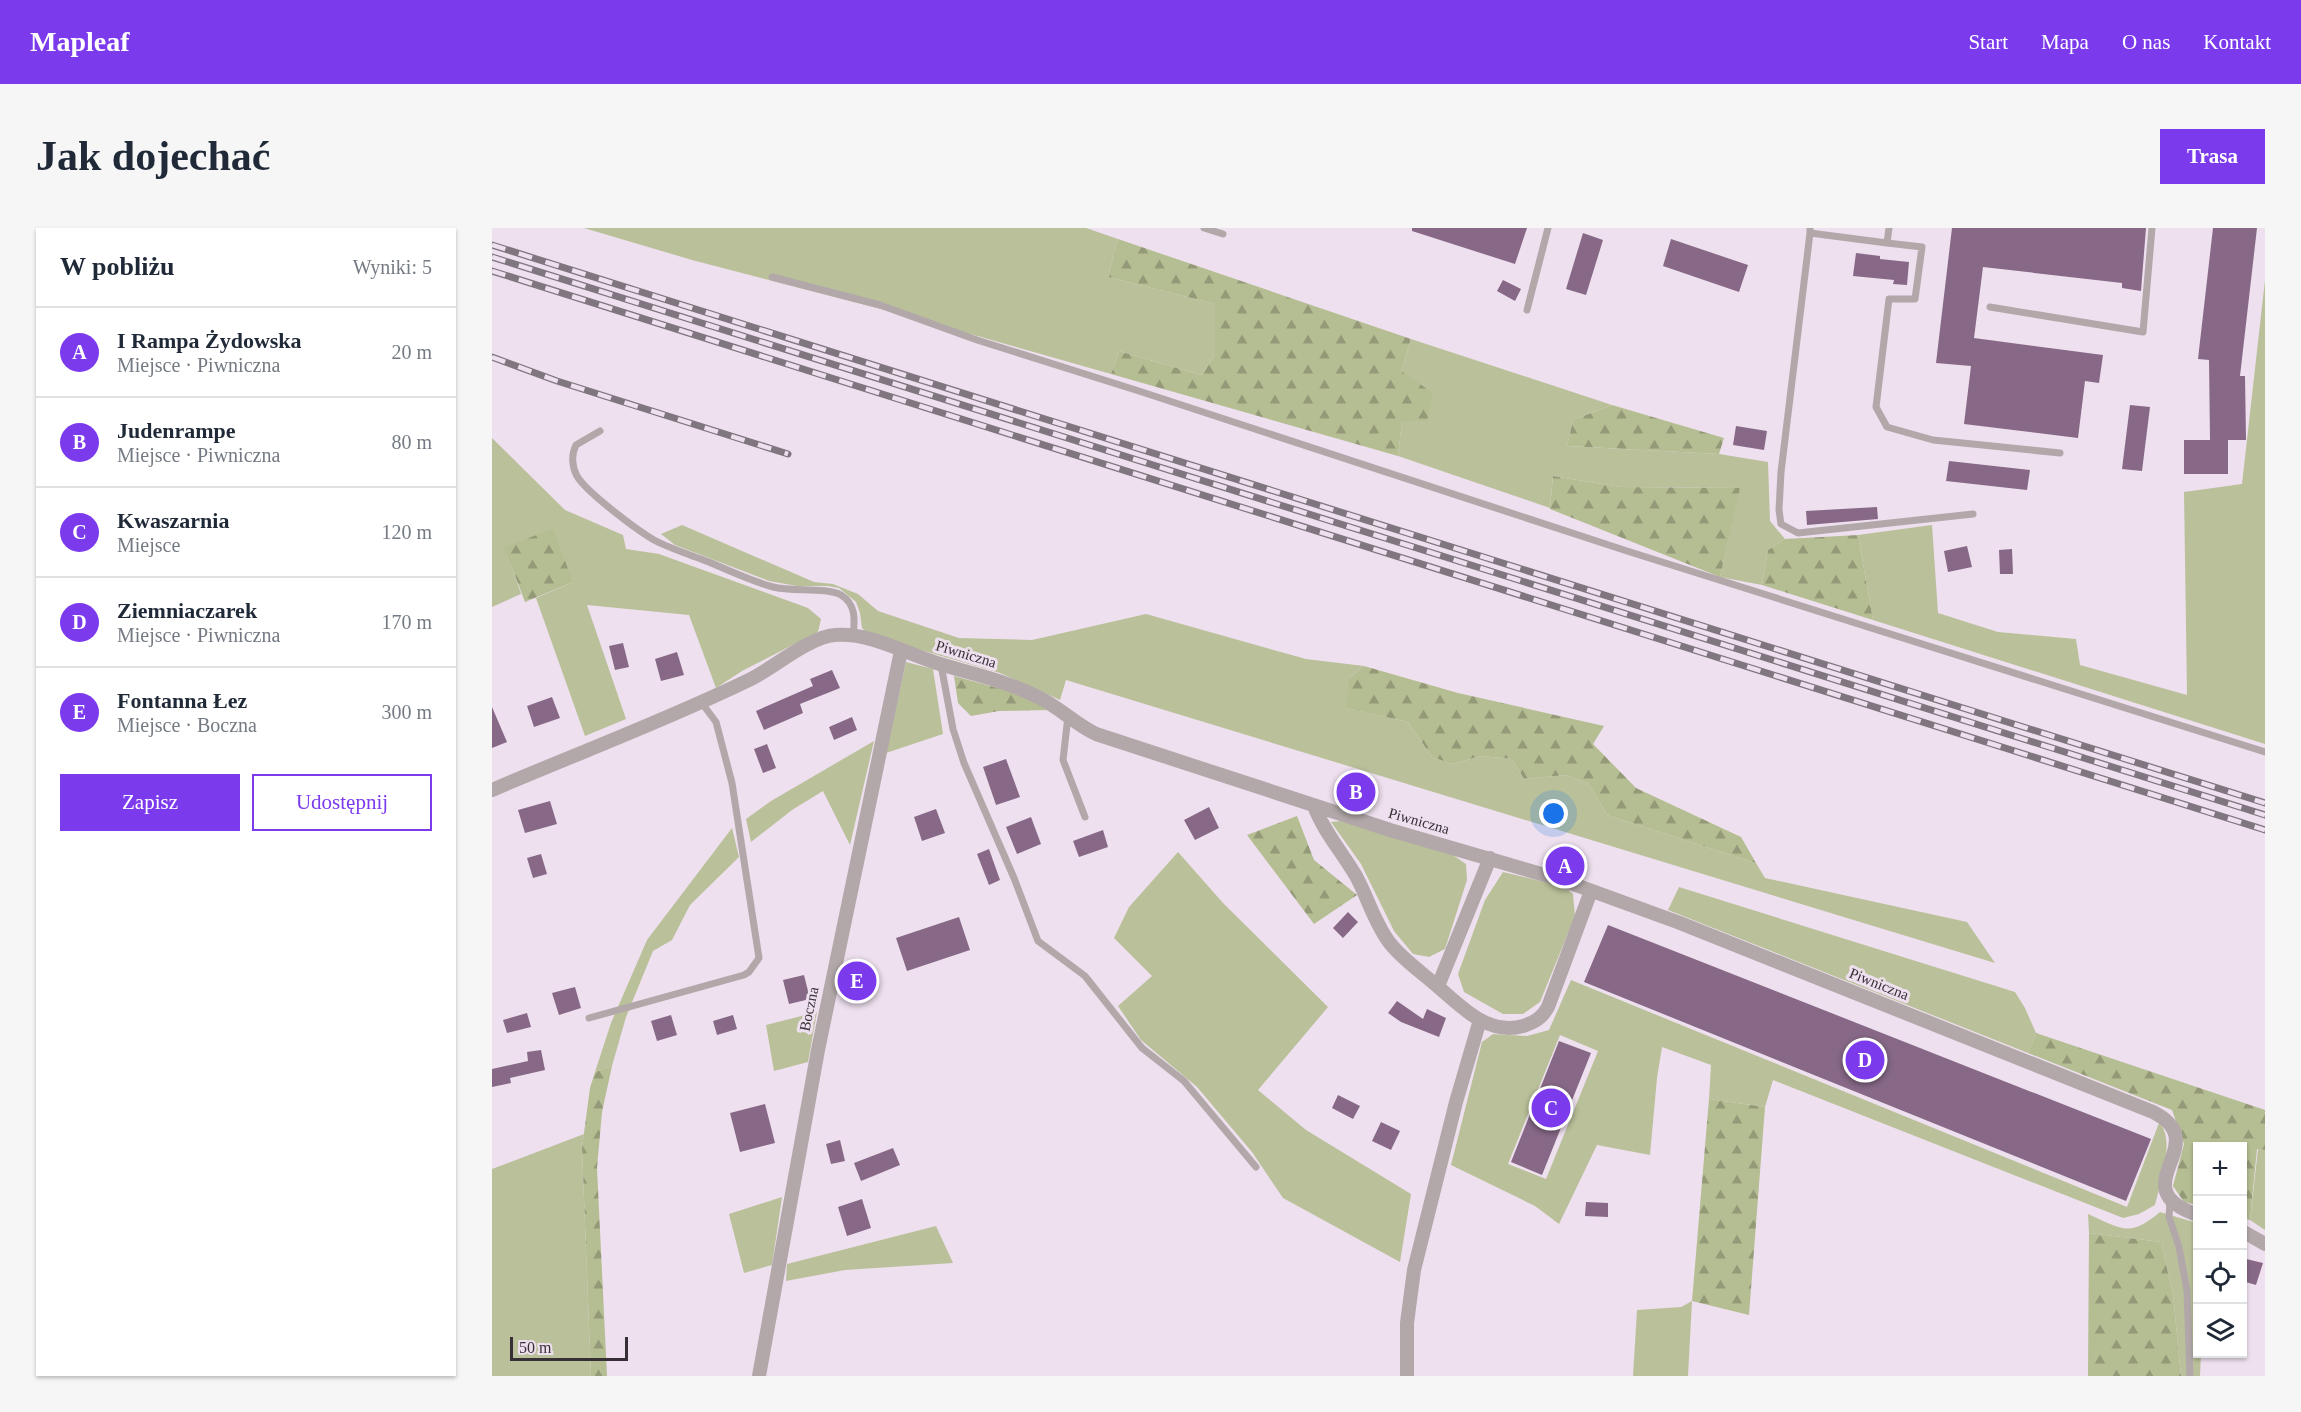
<!DOCTYPE html>
<html lang="pl">
<head>
<meta charset="utf-8">
<style>
  :root { --surface:#fff; --page:#f6f6f7; --text:#1f2937; --muted:#747a83; --line:#e0e1e3; --accent:#7c3aed }
  body { margin:0; font-family:"Times New Roman",serif; background:var(--page); color:var(--text) }
  .controls { position:absolute; right:18px; bottom:18px; display:grid; overflow:hidden; border-radius:0px; box-shadow:0 2px 4px #0004 }
  .controls button { width:54px; height:54px; display:grid; place-items:center; padding:0; border:0; border-bottom:2px solid var(--line); background:var(--surface); color:var(--text); font:30px sans-serif }
  .scale { position:absolute; left:18px; bottom:15px; width:118px; box-sizing:border-box; padding-left:6px; border:3px solid #363036; border-top:0; font-size:16px; line-height:21px; white-space:nowrap; color:#363036; -webkit-text-stroke:4px #eee0ee; paint-order:stroke }
  .you { position:absolute; left:1062px; top:586px; width:21px; height:21px; margin:-15px; border:4px solid #fff; border-radius:50%; background:#1a73e8; box-shadow:0 0 0 9px #1a73e833 }
  .badge { display:grid; place-items:center; width:39px; height:39px; border-radius:50%; background:var(--accent); color:#fff; font-size:20px; font-weight:700 }
  .pin { position:absolute; translate:-50% -50%; border:3px solid #fff; box-shadow:0 2px 6px #0006 }
  .list { margin:0; padding:0; list-style:none }
  h2 { display:flex; justify-content:space-between; align-items:center; height:78px; margin:0; padding:0 24px; font-size:26px }
  h2 small { font-size:20px; font-weight:400; color:var(--muted) }
  .list li { display:grid; grid-template-columns:39px 1fr auto; gap:18px; align-items:center; box-sizing:border-box; height:90px; padding:0 24px; border-top:2px solid var(--line) }
  .list b { display:block; font-size:22px; white-space:nowrap }
  .list p { margin:0; font-size:20px; white-space:nowrap; color:var(--muted) }
  .list em { font-size:20px; font-style:normal; color:var(--muted) }
  .actions { display:flex; gap:12px; padding:18px 24px }
  .actions a { flex:1; padding:14px 0; border:2px solid var(--accent); border-radius:0px; text-align:center; font-size:21px; color:var(--accent) }
  .actions .main { background:var(--accent); color:#fff }
  .icon { flex:none; width:33px; height:33px; fill:none; stroke:currentColor; stroke-width:2; stroke-linecap:round; stroke-linejoin:round }
  .map { position:relative; flex:none; width:1773px; height:1148px; overflow:hidden; border-radius:0px }
  header { display:flex; align-items:center; gap:36px; box-sizing:border-box; height:84px; padding:0 30px; background:var(--accent); color:#fff }
  header strong { font-size:28px }
  nav { display:flex; gap:33px; margin-inline-start:auto; font-size:21px }
  .intro { display:flex; align-items:center; justify-content:space-between; box-sizing:border-box; height:144px; padding:0 36px }
  h1 { margin:0; font-size:42px }
  .button { padding:15px 27px; border-radius:0px; background:var(--accent); color:#fff; font-size:21px; font-weight:700 }
  main { display:flex; gap:36px; padding:0 36px }
  aside { flex:1; background:var(--surface); border-radius:0px; box-shadow:0 2px 4px #0004 }
  .map>svg:first-child { display:block }
</style>
</head>
<body>
<header>
<strong>Mapleaf</strong>
<nav><a>Start</a><a>Mapa</a><a>O nas</a><a>Kontakt</a></nav>
</header>
<div class="intro"><h1>Jak dojechać</h1><a class="button">Trasa</a></div>
<main>
<aside>
<h2>W pobliżu<small>Wyniki: 5</small></h2>
<ul class="list">
<li><span class="badge">A</span><div><b>I Rampa Żydowska</b><p>Miejsce · Piwniczna</p></div><em>20 m</em></li>
<li><span class="badge">B</span><div><b>Judenrampe</b><p>Miejsce · Piwniczna</p></div><em>80 m</em></li>
<li><span class="badge">C</span><div><b>Kwaszarnia</b><p>Miejsce</p></div><em>120 m</em></li>
<li><span class="badge">D</span><div><b>Ziemniaczarek</b><p>Miejsce · Piwniczna</p></div><em>170 m</em></li>
<li><span class="badge">E</span><div><b>Fontanna Łez</b><p>Miejsce · Boczna</p></div><em>300 m</em></li>
</ul>
<div class="actions"><a class="main">Zapisz</a><a>Udostępnij</a></div>
</aside>
<div class="map">
<svg width="1773" height="1148" viewBox="0 0 1773 1148">
  <defs>
    <pattern id="forest-firs" width="22" height="20" patternUnits="userSpaceOnUse" patternTransform="scale(1.5)"><rect width="22" height="20" fill="#b5bd92"/><path d="M5 1l3.5 6h-7zM16 11l3.5 6h-7z" fill="#949a78"/></pattern>
  </defs>
  <rect width="100%" height="100%" fill="#eee0ee"/>
  <path fill="#bac19a" fill-rule="evenodd" d="M92,0H594L626,11L616,49L723,76V127L709,147L627,123L619,146L408,86L200,32Z
    M1773,52V516L1381,392L1366,307L1440,297L1446,385L1506,404L1584,411L1588,437L1695,467L1692,264L1750,256Z
    M919,111L1120,177L1081,192L1075,218L1227,226L1276,234L1278,293L1293,311L1276,322L1270,357L1228,349L1247,260L1129,259L1061,248L1058,280L906,228L910,193L909,143Z
    M0,210L73,282L131,307L134,321L167,326L316,380L329,391L326,404L250,443L224,460L197,387L95,377L134,491L93,508L44,370L81,354L13,319L29,366L0,379Z
    M190,297L322,354L341,356L366,366L386,383L467,410L540,412L654,386L814,431L872,438L856,451L855,480L916,494L940,529L960,536L989,528L1020,531L1032,551L1074,547L1096,555L1115,587L1264,635L1273,650L1475,694L1503,735L574,452L568,472L508,445L377,407L370,400L368,385L364,374L347,360L336,358H305L277,353L183,317L169,306Z
    M414,434L441,441L451,506L394,525Z
    M382,513L358,617L331,563L300,582L259,614L254,591L279,573Z
    M849,593L955,623L974,636L975,652L953,721L937,729L921,726L902,703L869,636L839,594Z
    M240,600L247,629L198,677L180,712L161,723L134,789L120,838L103,844L119,795L155,712Z
    M686,624L731,675L836,779L766,862L814,902L919,966L908,1034L791,970L760,924L705,859L649,812L626,778L660,748L622,710L637,679Z
    M1011,644L1073,659L1081,666L1083,688L1048,774L1031,786H1011L972,764L966,746L993,672Z
    M1187,659L1523,764L1533,780L1544,805L1536,825L1176,682Z
    M1079,752L1635,979L1667,895C1684,910 1668,957 1663,977L1647,986L1631,990L1281,852L1273,879L1217,871L1219,837L1170,819L1165,850L1158,927L1105,917L1067,996L1043,978L959,937L990,814L1001,806L1035,808L1057,802ZM1068,807L1106,823L1054,951L1016,936Z
    M325,784L316,834L282,843L274,797Z
    M92,906L90,920L99,1148H0V941Z
    M1766,921L1773,922V1002L1758,992Z
    M290,969L280,1037L252,1045L237,986Z
    M1668,984L1705,995L1706,1126H1709L1708,1148H1689L1681,1066L1669,1014L1597,1005L1596,986C1630,1001 1637,1010 1668,984Z
    M444,998L461,1035L353,1042L294,1053L295,1036Z
    M1200,1073L1196,1148H1141L1145,1082L1189,1079Z"/>
  <path fill="url(#forest-firs)" d="M626,11L919,111L909,143L941,165L935,193H910L906,228L619,146L627,123L709,147L723,127V76L616,49Z
    M1120,177L1232,210L1227,226L1075,218L1081,192Z
    M1061,248L1129,259L1248,260L1228,349L1058,281Z
    M61,301L81,354L33,374L12,319Z
    M1366,307L1381,392L1270,357L1276,322L1293,311Z
    M872,438L966,465L1112,498L1101,516L1144,560L1249,609L1264,635L1115,587L1096,555L1074,547L1032,551L1020,531L989,528L960,536L940,529L916,494L854,480L856,451Z
    M462,448L531,467L558,482L507,483L479,488L466,475Z
    M805,588L822,632L865,667L822,696L755,607Z
    M1544,805L1773,882V922L1765,921L1758,992L1751,990L1750,918H1706L1705,977L1692,974L1681,958L1692,916L1680,882L1536,825Z
    M120,838L110,884L105,940L115,1148H99L90,920L98,860L103,844Z
    M1217,871L1273,879L1257,1087L1200,1073Z
    M1597,1005L1669,1014L1681,1066L1689,1148H1596Z"/>
  <path fill="#876987" d="M920,0H1035L1023,36L920,3Z
    M1460,0H1654L1649,63L1630,60V55L1491,39L1482,110L1611,127L1607,155L1593,153L1586,210L1472,196L1479,138L1444,135Z
    M1721,0H1765L1748,148H1753L1754,212H1736V246H1692V212H1718L1717,132L1706,131Z
    M1091,5L1111,12L1094,67L1074,61Z
    M1179,11L1256,37L1247,64L1171,38Z
    M1364,25L1388,28V31L1417,34L1415,57L1401,56L1402,52L1361,48Z
    M1011,52L1029,61L1023,73L1005,63Z
    M1638,177L1658,179L1650,243L1630,241Z
    M1244,198L1275,203L1272,222L1241,217Z
    M1457,233L1538,242L1535,262L1454,253Z
    M1385,279L1386,291L1315,297L1314,283Z
    M1475,318L1480,339L1456,344L1452,323Z
    M1520,321L1521,346H1508L1507,322Z
    M131,415L137,439L123,442L117,418Z
    M185,424L192,447L169,453L163,431Z
    M340,442L348,460L308,476L311,485L272,502L264,483L321,458L318,451Z
    M60,469L68,490L42,499L35,478Z
    M0,479L15,514L0,520Z
    M360,489L365,502L342,512L337,499Z
    M275,516L284,540L271,545L262,521Z
    M514,531L528,569L504,577L491,539Z
    M58,573L65,596L33,605L26,582Z
    M717,579L727,600L703,612L692,592Z
    M444,581L453,605L430,613L422,589Z
    M539,589L549,616L525,626L514,599Z
    M611,602L616,619L587,629L581,613Z
    M497,621L508,652L497,657L485,626Z
    M49,626L55,646L41,650L35,630Z
    M856,684L866,694L851,710L841,700Z
    M467,689L478,722L415,743L404,710Z
    M1116,697L1659,911L1634,973L1092,754Z
    M312,747L318,771L297,776L291,752Z
    M83,759L89,780L67,787L60,765Z
    M905,773L931,791L935,781L954,790L947,809L909,794L896,785Z
    M35,785L39,799L15,805L11,792Z
    M179,787L185,807L165,813L159,793Z
    M241,787L245,801L225,807L221,793Z
    M1067,813L1099,825L1050,947L1019,934Z
    M49,822L53,842L18,850L19,855L0,859V841L36,833L35,824Z
    M846,867L868,878L861,891L840,880Z
    M273,876L283,915L248,924L238,885Z
    M889,894L908,903L899,922L880,913Z
    M348,912L353,933L339,936L334,916Z
    M401,920L408,937L369,953L362,935Z
    M370,971L379,1000L355,1008L346,979Z
    M1094,974L1116,975V989L1093,988Z
    M1754,1031L1771,1035L1764,1057L1750,1053Z"/>
  <g fill="none" stroke-linecap="round" stroke-linejoin="round">
    <path stroke="#b2a8a9" stroke-width="7" d="M712,0L731,6
      M1318,0V5L1395,15L1397,0
      M1318,5L1289,244L1287,282L1289,296L1306,305L1481,286
      M1395,15L1430,19L1423,71H1397L1384,179L1395,199L1441,212L1568,225
      M280,49L388,77L485,112L650,164L1135,323L1773,524
      M1498,79L1651,104L1660,0
      M1035,82L1056,0
      M108,203L84,217C79,227 80,239 85,248C94,264 145,302 162,312C179,321 199,327 217,334C238,343 259,353 281,359C300,364 334,359 349,367C364,376 363,392 361,408
      M449,437L461,501L472,535L522,650L546,713L593,748L650,820L692,853L764,939
      M576,488L571,532L593,589
      M97,790L252,747L257,744L267,730L240,555L224,494L209,474
      M1678,974L1677,989L1687,1019L1695,1063L1698,1148"/>
    <path stroke="#b2a8a9" stroke-width="14" d="M0,562C86,525 175,492 259,451C283,439 317,409 343,407C378,404 415,426 448,436C480,446 515,453 546,469C567,479 583,496 604,506L898,602L1070,652L1188,695L1661,884C1725,916 1626,960 1706,987
      M822,578C832,604 850,624 864,648C876,670 882,694 897,714C910,731 928,743 944,757C969,778 995,808 1031,798C1043,794 1050,790 1056,779L1099,663
      M946,758L998,630
      M1750,1003L1773,1016
      M267,1148L326,822L409,423
      M915,1148V1095L922,1042L964,874L988,792"/>
    <g stroke="#7f767f" stroke-width="7">
      <path id="rail" d="M0,17L1773,575
        M0,29L1773,587
        M0,43L1773,602
        M0,129L65,153L296,226"/>
    </g>
    <use href="#rail" stroke="#eee0ee" stroke-width="4.5" stroke-dasharray="14" stroke-linecap="butt"/>
  </g>
  <g text-anchor="middle" stroke-width="6" stroke-linejoin="round" paint-order="stroke">
    <g font-size="15" fill="#363036" stroke="#eee0ee">
      <text transform="translate(474 426) rotate(17)" y="5">Piwniczna</text>
      <text transform="translate(927 593) rotate(16)" y="5">Piwniczna</text>
      <text transform="translate(1387 756) rotate(22)" y="5">Piwniczna</text>
      <text transform="translate(317 781) rotate(-78)" y="5">Boczna</text>
    </g>
  </g>
</svg>
<div class="controls">
<button>+</button>
<button>−</button>
<button><svg class="icon" aria-label="locate" viewBox="0 0 24 24"><circle cx="12" cy="12" r="6"/><path d="M12 2v4M12 18v4M2 12h4M18 12h4"/></svg></button>
<button><svg class="icon" aria-label="layers" viewBox="0 0 24 24"><path d="M12 4l9 5-9 5-9-5zM3 14l9 5 9-5"/></svg></button>
</div>
<div class="scale">50 m</div>
<div class="you"></div>
<div class="pin badge" style="left:1073px;top:638px">A</div>
<div class="pin badge" style="left:864px;top:564px">B</div>
<div class="pin badge" style="left:1059px;top:880px">C</div>
<div class="pin badge" style="left:1373px;top:832px">D</div>
<div class="pin badge" style="left:365px;top:753px">E</div>
</div>
</main>
</body>
</html>
